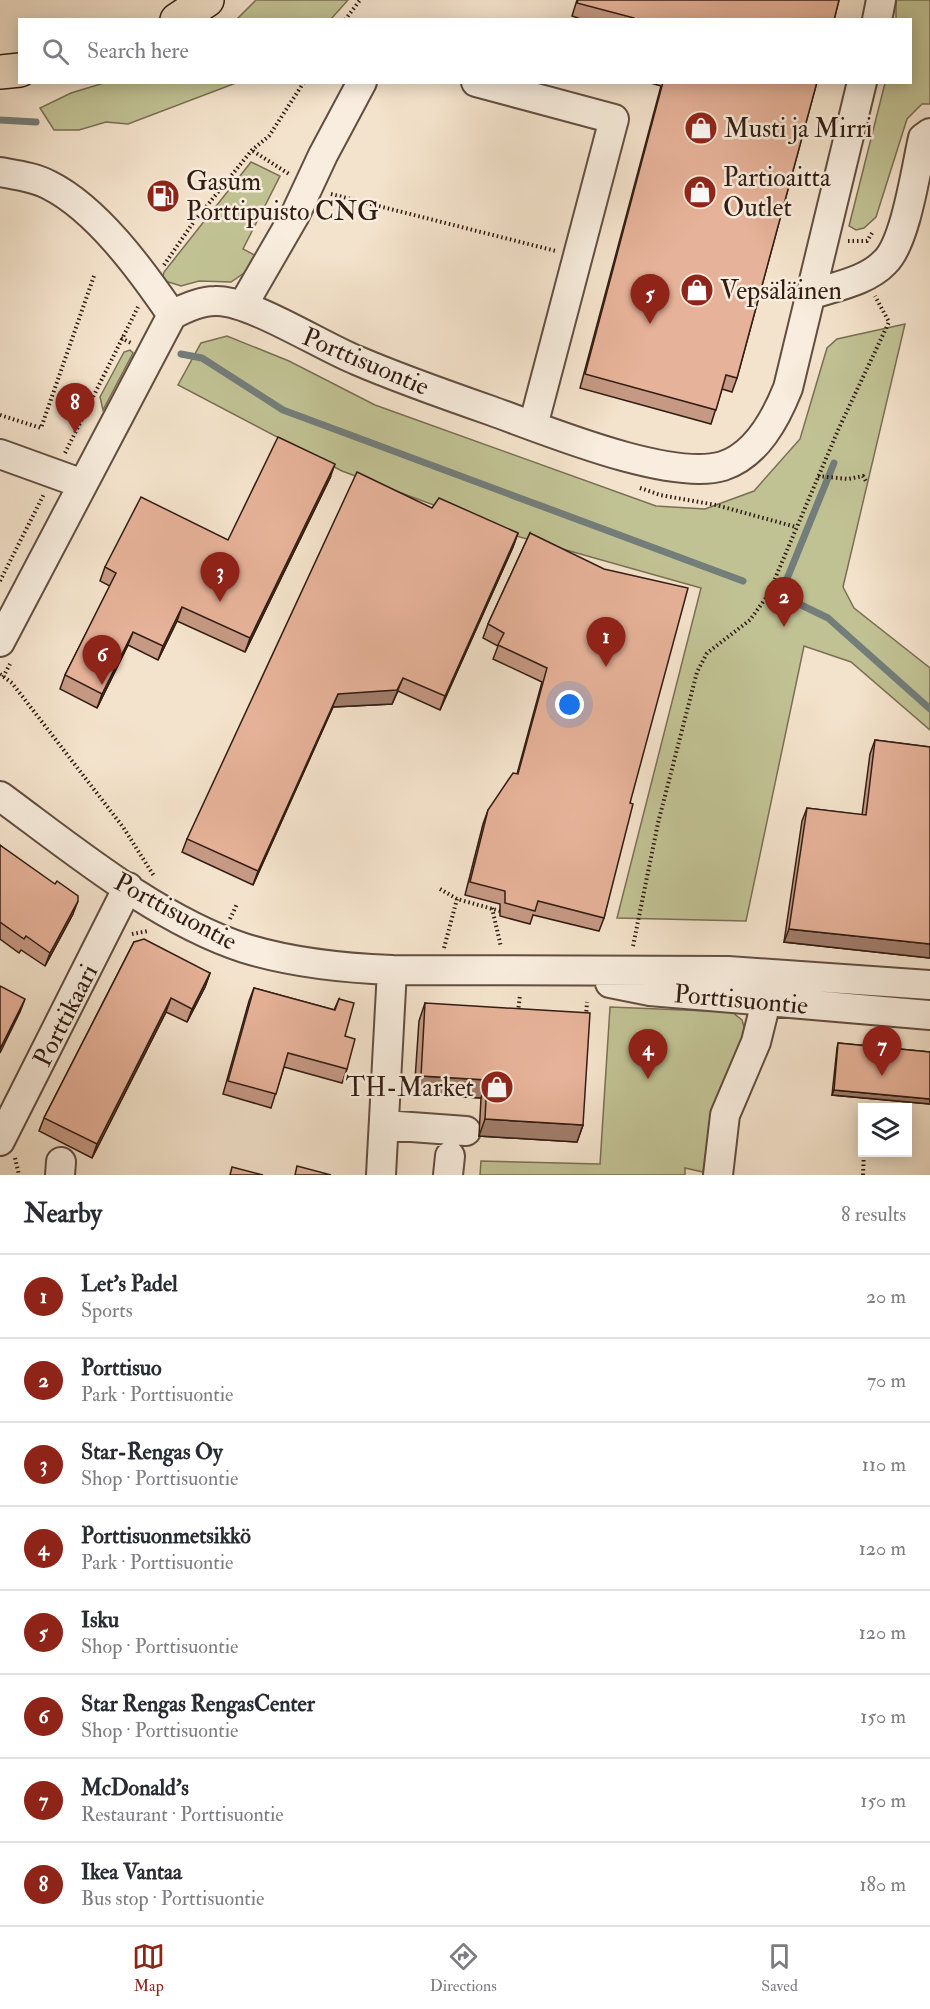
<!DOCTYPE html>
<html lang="en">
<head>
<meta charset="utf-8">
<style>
  :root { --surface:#fff; --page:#f2f2f3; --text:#2b2b33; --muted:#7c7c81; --line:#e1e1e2; --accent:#8f2418 }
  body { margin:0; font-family:"IM FELL Double Pica",serif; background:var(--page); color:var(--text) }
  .controls { position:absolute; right:18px; bottom:18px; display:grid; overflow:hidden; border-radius:0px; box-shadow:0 3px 15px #0003 }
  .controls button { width:54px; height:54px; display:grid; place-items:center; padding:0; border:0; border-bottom:2px solid var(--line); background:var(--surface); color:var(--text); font:30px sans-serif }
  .you { position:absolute; left:570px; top:705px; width:21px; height:21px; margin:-15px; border:4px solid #fff; border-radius:50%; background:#1a73e8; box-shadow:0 0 0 9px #1a73e833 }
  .badge { display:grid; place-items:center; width:39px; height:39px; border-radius:50%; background:var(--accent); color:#fff; font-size:20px; font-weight:700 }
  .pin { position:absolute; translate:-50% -50px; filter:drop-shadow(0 2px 3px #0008) }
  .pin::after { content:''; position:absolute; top:32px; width:21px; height:18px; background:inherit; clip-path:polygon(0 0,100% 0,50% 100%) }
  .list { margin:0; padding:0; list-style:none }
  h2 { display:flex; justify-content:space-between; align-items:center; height:78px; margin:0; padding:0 24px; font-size:26px }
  h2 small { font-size:20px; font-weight:400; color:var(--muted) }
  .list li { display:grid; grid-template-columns:39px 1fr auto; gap:18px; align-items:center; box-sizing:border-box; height:84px; padding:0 24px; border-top:2px solid var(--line) }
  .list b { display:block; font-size:22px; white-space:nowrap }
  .list p { margin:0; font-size:20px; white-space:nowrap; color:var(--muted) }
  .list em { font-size:20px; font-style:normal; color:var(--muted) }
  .icon { flex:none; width:33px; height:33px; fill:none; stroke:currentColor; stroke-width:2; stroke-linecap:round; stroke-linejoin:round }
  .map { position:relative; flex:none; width:930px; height:1175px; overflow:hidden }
  .search { position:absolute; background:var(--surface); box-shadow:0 3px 15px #0003; left:18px; right:18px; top:18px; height:66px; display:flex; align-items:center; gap:15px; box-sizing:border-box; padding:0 21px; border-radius:0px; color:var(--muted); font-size:22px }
  .sheet { height:750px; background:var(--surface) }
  nav { display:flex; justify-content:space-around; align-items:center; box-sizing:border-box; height:84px; border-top:2px solid var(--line); background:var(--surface); font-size:16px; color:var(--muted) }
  nav a { display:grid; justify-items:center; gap:3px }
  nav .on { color:var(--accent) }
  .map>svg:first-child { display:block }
</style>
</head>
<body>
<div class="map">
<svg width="930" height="1175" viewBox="0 0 930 1175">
  <rect width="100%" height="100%" fill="#f4e3cc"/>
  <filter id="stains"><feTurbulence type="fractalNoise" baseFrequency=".00333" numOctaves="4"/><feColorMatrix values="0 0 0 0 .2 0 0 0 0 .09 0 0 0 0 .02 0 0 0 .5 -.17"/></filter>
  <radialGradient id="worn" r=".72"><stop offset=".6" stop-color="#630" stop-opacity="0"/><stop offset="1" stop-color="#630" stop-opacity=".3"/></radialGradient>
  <path fill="#c1c294" stroke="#7a6f54" stroke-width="1.5" d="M256,0H348L331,19H237Z
    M896,0H930V104H922L907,119L876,217L864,228L856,230L849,226L885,83L910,82V20L896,19Z
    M107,82H236V83L128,124L106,122L79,130H54L40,108L71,93Z
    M251,162L280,176L243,249L260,258L250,269L231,282L199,281L181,286L162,280L164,272Z
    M905,324L843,587L854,608L930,668V730L851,662L804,646L746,921L617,918L701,588L520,537L342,471L178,385L201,343L227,336L289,361L375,405L656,506L705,509L754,491L800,439L827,348L837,339Z
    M130,350L133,353L103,410L100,397L124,352Z
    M610,1007L732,1012L742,1020L746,1034L712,1108L703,1172L685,1168V1175H480L481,1161L600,1164Z"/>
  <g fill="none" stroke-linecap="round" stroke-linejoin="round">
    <path stroke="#737d7a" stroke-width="7" d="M0,120L36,122
      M181,354L202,358L283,410L743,581
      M780,596L834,463
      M795,602L828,618L930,709"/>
    <g stroke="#624e41" stroke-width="32">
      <path id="minor" d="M877,20L881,0
        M476,82L614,119L533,426
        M0,172C16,175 34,177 49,185C97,209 142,271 172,315
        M813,294C837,286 867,281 885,262C906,242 916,168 923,138L930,133
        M243,305L295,215L323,155L362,82
        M0,454L83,484
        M0,642L172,315C185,308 200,301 215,301C248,299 321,346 356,360C400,379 446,395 492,411C545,430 670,482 723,466C757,455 776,418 788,388L862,82
        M0,796C72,849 158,920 244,948C292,963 342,968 392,970L728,971L930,985
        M610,983L650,991L930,1015
        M384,1125L466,1131
        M0,1141L128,887
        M60,1175L61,1162
        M381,1175L392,970
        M448,1175L450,1156
        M718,1175L725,1115L756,1042L764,1010L767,982"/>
    </g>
    <g stroke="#321c13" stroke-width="36">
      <path id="highway" d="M177,20L207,0
        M0,72L20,70"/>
    </g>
    <path stroke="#321c13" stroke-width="4" stroke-dasharray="1.5 3" stroke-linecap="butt" d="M345,20L360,0
      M253,151L289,174
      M331,194L556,251
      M848,241H867L872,233
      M164,265L193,223L252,150L269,136L304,82
      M121,338L131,343
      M0,415L41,428L94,276
      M65,453L138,307
      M818,476L848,479L863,476L867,483
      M640,488L660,495L716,505L796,527
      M0,581L44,494
      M0,674L12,683L123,827L154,876
      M3,677L10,664
      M440,889L457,899L500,911
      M492,908L501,947
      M230,919L237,904
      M132,934L148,931
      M633,946L658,823L697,672L707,653L750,620L768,595L839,428L889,322L875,296
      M444,948L457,899
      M518,1012L520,995
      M586,1016L587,1002
      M15,1158L19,1175
      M863,1175L864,1152"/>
    <use href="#minor" stroke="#f8edde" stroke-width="28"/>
    <use href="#highway" stroke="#f4e3cc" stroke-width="33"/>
  </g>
  <path fill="#c69984" stroke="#321c13" stroke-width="1.5" d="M577,0H839L834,20H584L572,16Z
    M647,82H817L737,378L732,392L722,389L711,424L580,388L661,86Z
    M330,478L245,652L177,621L158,660L128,645L97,708L60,689L65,675L110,586L100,581L105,567L228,540Z
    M518,533L513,547L440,710L398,691L392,704L333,707L253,885L182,852L187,839Z
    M530,533L630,803L604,918L599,931L533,915L530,924L500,916V904L465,895L483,824L488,810L517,774L542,682L493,659L498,646L483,638L488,624Z
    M875,740L930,747V958L784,942L802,821L807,808L862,815L870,754Z
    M0,845L73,914L45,966L21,950L19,953L0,939Z
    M134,942L210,973L205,987L187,1022L166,1012L92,1158L39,1131L44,1118Z
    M254,988L334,1010L339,999L345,1036L347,1069L342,1083L284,1067L271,1108L223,1094L249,1001Z
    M425,1003L583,1125L577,1142L479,1136L481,1098L414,1094L419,1021Z
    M838,1043L930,1052V1104L832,1095L837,1048Z"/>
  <path fill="#a17d6b" stroke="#321c13" stroke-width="1.5" d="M335,464L330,478L245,652L250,638Z
    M518,533L513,547L440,710L445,696Z
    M182,607L177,621L158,660L163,646Z
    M133,632L128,645L97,708L102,694Z
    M403,678L392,704L333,707L253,885L258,871L338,694Z
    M78,901L73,914L45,966L50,953Z
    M789,929L930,944V958L784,942Z
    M210,973L205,987L187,1022L192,1009Z
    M171,998L166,1012L92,1158L97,1144Z
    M25,999L20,1012L0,1053V1049Z
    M421,1076L487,1080L481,1098L414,1094Z
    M834,1090L930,1099V1104L832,1095Z
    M485,1119L583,1125L577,1142L479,1136Z"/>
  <path fill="#e6b299" stroke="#321c13" stroke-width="1.5" d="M578,0H839L834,20H633L634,18L577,3Z
    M663,82H817L737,378L726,375L716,410L585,374Z
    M278,437L335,464L250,638L182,607L163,646L133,632L102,694L65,675L116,573L105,567L141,497L228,540Z
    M357,472L432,508L439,498L518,533L445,696L403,678L397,690L338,694L258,871L187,839Z
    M530,533L604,569L688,588L630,803L633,804L604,918L538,901L535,911L505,903V891L470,882L488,810L513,773L518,774L547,668L498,645L504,633L488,624Z
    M875,740L930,747V944L789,929L807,808L866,815Z
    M0,845L55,884L57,881L78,896V901L50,953L26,936L24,939L0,922Z
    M144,939L210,973L192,1009L171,998L97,1144L44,1118L134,942Z
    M0,986L25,999L0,1049Z
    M254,988L335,1010L339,999L354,1003L345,1036L355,1039L347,1069L288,1053L276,1094L228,1081Z
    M425,1003L590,1013L583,1125L485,1119L487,1080L421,1076Z
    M838,1043L930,1052V1099L834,1090Z
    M297,1166L331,1175H295Z
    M232,1167L263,1175H230Z"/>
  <defs>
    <g id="shop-disc" transform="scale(1.725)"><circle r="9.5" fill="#8f2418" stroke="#f8edde"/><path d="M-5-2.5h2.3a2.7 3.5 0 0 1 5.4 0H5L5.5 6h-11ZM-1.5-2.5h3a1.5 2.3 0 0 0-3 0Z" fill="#fff"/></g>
    <g id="fuel-disc" transform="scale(1.725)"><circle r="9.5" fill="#8f2418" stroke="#f8edde"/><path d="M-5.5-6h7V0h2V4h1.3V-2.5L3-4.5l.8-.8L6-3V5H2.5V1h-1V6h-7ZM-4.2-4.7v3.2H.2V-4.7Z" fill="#fff"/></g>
  </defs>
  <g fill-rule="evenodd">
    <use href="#shop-disc" x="701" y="128"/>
    <use href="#shop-disc" x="700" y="192"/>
    <use href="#fuel-disc" x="163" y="196"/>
    <use href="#shop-disc" x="697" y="290"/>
    <use href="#shop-disc" x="497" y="1087"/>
  </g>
  <g text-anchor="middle" stroke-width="5" stroke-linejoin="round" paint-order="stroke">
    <g font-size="26" fill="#321c13" stroke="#f8edde" text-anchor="start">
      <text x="724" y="137">Musti ja Mirri</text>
      <text x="723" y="186">Partioaitta<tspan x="723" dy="30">Outlet</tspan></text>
      <text x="186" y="190">Gasum<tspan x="186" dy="30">Porttipuisto CNG</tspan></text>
      <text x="720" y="299">Vepsäläinen</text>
      <text x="474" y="1096" text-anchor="end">TH-Market</text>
    </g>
    <g font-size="26" fill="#321c13" stroke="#f8edde">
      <text transform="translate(366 361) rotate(23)" y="9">Porttisuontie</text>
      <text transform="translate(176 911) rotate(28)" y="9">Porttisuontie</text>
      <text transform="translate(741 999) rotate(5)" y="9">Porttisuontie</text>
      <text transform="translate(65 1015) rotate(-63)" y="9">Porttikaari</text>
    </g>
  </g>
  <rect width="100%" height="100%" filter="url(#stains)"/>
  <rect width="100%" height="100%" fill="url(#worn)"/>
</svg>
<div class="controls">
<button><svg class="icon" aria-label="layers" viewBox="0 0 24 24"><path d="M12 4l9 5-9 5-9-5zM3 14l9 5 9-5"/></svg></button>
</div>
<div class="you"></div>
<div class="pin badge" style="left:606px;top:667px">1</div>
<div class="pin badge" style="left:784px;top:627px">2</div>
<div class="pin badge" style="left:220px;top:602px">3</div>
<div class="pin badge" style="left:648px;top:1079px">4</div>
<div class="pin badge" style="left:650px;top:324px">5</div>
<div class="pin badge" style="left:102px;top:685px">6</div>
<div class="pin badge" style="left:882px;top:1076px">7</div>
<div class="pin badge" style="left:75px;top:433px">8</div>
<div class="search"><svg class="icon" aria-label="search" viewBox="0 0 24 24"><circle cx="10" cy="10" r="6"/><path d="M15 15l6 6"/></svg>Search here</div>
</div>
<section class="sheet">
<h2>Nearby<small>8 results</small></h2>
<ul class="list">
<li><span class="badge">1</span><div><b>Let's Padel</b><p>Sports</p></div><em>20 m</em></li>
<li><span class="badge">2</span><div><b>Porttisuo</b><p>Park · Porttisuontie</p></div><em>70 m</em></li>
<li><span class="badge">3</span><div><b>Star-Rengas Oy</b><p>Shop · Porttisuontie</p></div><em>110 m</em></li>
<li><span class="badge">4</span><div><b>Porttisuonmetsikkö</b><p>Park · Porttisuontie</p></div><em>120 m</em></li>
<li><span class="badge">5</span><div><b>Isku</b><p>Shop · Porttisuontie</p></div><em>120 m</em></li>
<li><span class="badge">6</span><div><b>Star Rengas RengasCenter</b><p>Shop · Porttisuontie</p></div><em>150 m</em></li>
<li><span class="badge">7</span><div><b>McDonald's</b><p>Restaurant · Porttisuontie</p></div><em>150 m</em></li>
<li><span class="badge">8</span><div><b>Ikea Vantaa</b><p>Bus stop · Porttisuontie</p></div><em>180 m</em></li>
</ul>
</section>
<nav>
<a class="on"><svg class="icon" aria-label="map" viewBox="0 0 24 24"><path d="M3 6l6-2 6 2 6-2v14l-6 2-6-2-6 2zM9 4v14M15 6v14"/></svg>Map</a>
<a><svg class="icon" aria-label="directions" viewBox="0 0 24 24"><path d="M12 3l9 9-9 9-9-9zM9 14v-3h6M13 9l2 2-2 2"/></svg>Directions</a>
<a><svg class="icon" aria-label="saved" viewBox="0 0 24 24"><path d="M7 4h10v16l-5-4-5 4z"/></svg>Saved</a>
</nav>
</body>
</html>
